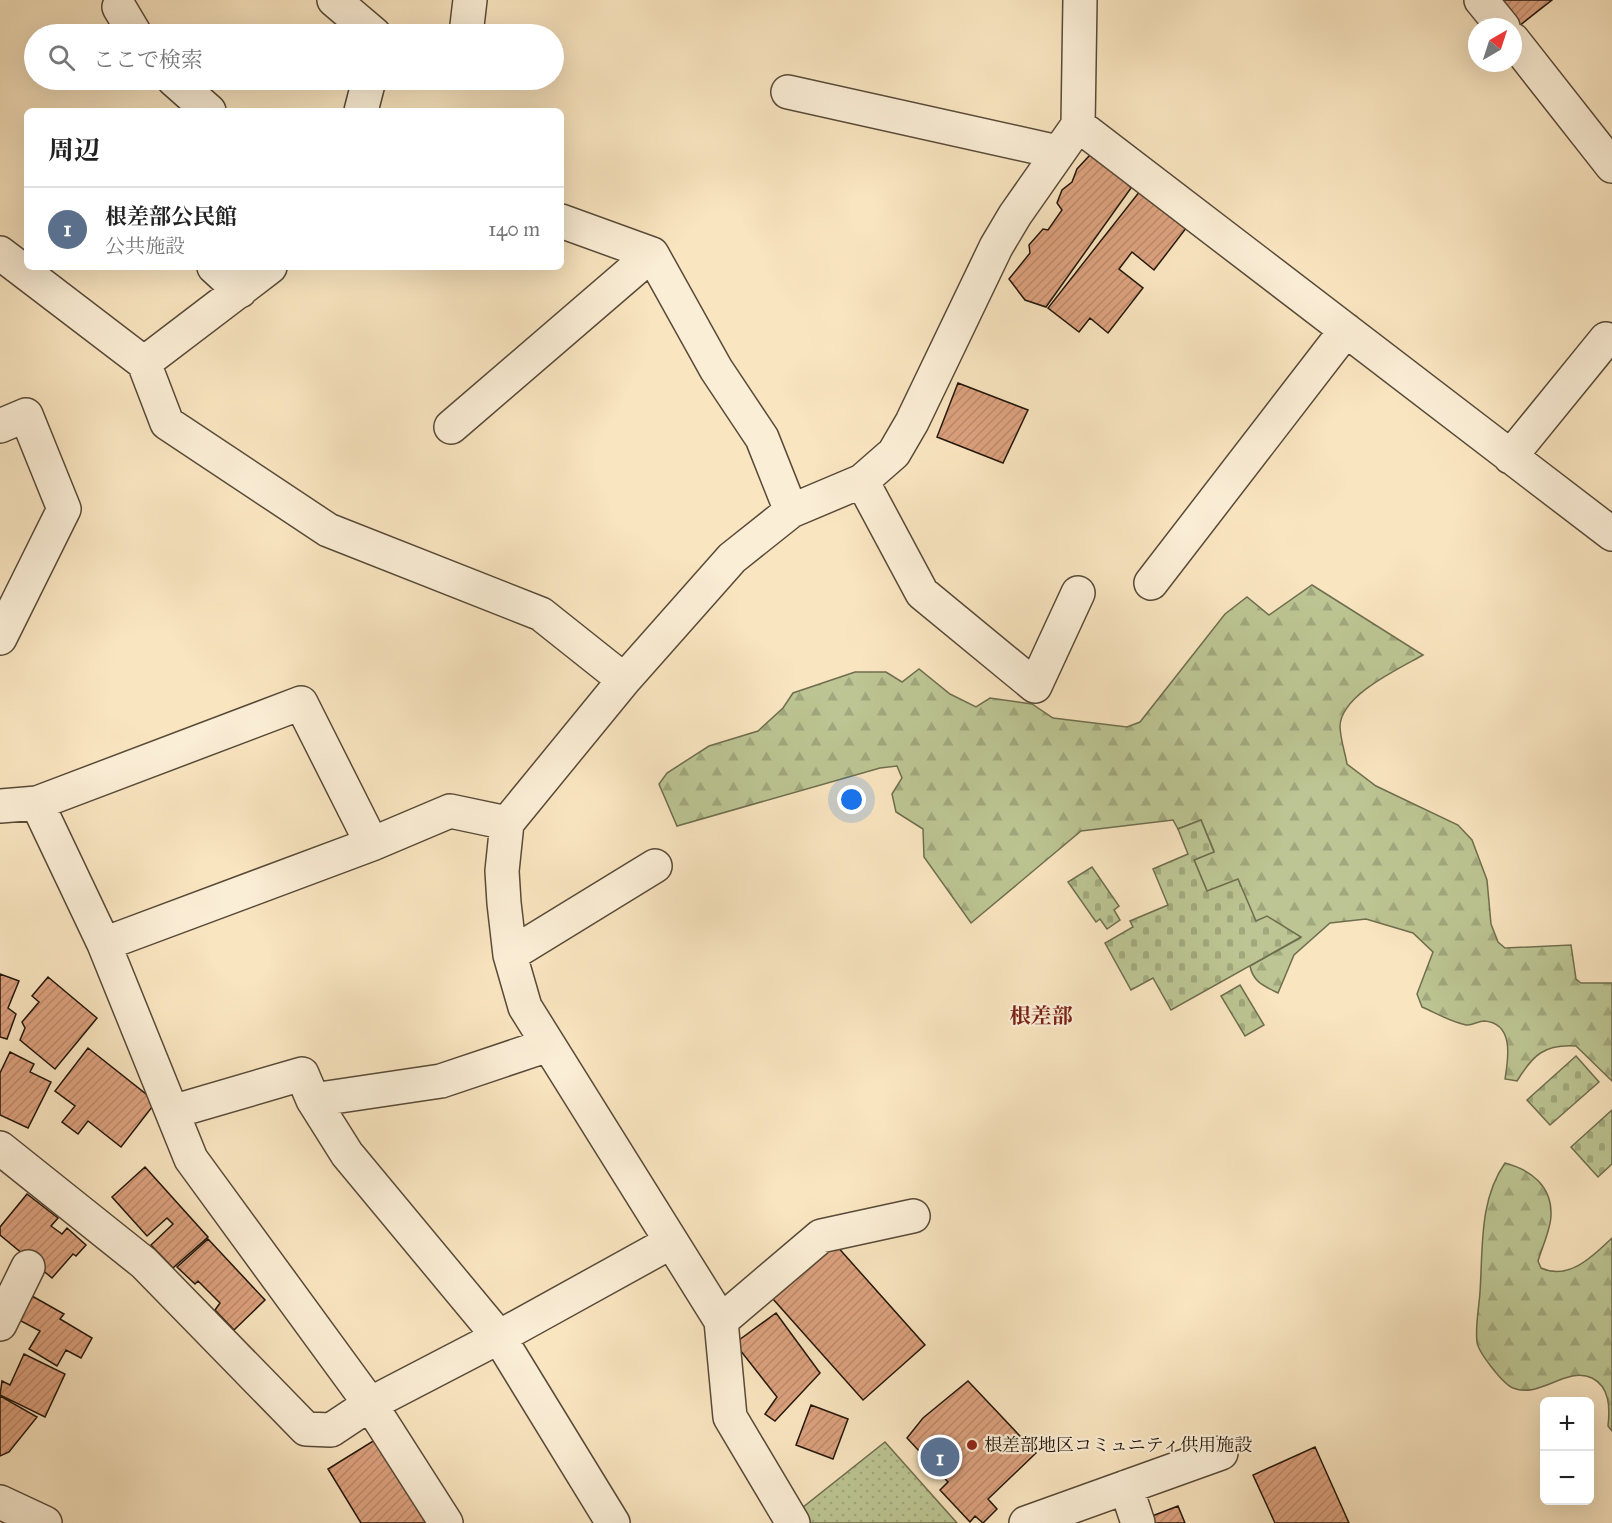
<!DOCTYPE html>
<html lang="ja">
<head>
<meta charset="utf-8">
<style>
  :root { --surface:#fff; --page:#f6f6f6; --text:#222; --muted:#767676; --line:#e0e0e0; --accent:#8f2418 }
  body { margin:0; font-family:"IM FELL Great Primer","Noto Serif JP",serif; background:var(--page); color:var(--text) }
  .controls { position:absolute; right:18px; bottom:18px; display:grid; overflow:hidden; border-radius:9px; box-shadow:0 6px 24px #0002 }
  .controls button { width:54px; height:54px; display:grid; place-items:center; padding:0; border:0; border-bottom:2px solid var(--line); background:var(--surface); color:var(--text); font:30px sans-serif }
  .compass { position:absolute; left:1468px; top:18px; width:54px; height:54px; border-radius:50%; background:var(--surface); box-shadow:0 6px 24px #0002; rotate:39deg }
  .you { position:absolute; left:852px; top:800px; width:21px; height:21px; margin:-15px; border:4px solid #fff; border-radius:50%; background:#1a73e8; box-shadow:0 0 0 9px #1a73e833 }
  .badge { display:grid; place-items:center; width:39px; height:39px; border-radius:50%; background:var(--accent); color:#fff; font-size:20px; font-weight:700 }
  .pin { position:absolute; translate:-50% -50%; border:3px solid #fff; box-shadow:0 2px 6px #0006 }
  .list { margin:0; padding:0; list-style:none }
  h2 { display:flex; justify-content:space-between; align-items:center; height:78px; margin:0; padding:0 24px; font-size:26px }
  h2 small { font-size:20px; font-weight:400; color:var(--muted) }
  .list li { display:grid; grid-template-columns:39px 1fr auto; gap:18px; align-items:center; box-sizing:border-box; height:84px; padding:0 24px; border-top:2px solid var(--line) }
  .list b { display:block; font-size:22px; white-space:nowrap }
  .list p { margin:0; font-size:20px; white-space:nowrap; color:var(--muted) }
  .list em { font-size:20px; font-style:normal; color:var(--muted) }
  .icon { flex:none; width:33px; height:33px; fill:none; stroke:currentColor; stroke-width:2; stroke-linecap:round; stroke-linejoin:round }
  .map { position:relative; flex:none; width:1612px; height:1523px; overflow:hidden }
  .search { position:absolute; background:var(--surface); box-shadow:0 6px 24px #0002; left:24px; top:24px; width:540px; height:66px; display:flex; align-items:center; gap:15px; box-sizing:border-box; padding:0 21px; border-radius:33px; color:var(--muted); font-size:22px }
  .panel { position:absolute; background:var(--surface); box-shadow:0 6px 24px #0002; left:24px; top:108px; width:540px; height:162px; border-radius:9px }
  .map>svg:first-child { display:block }
</style>
</head>
<body>
<div class="map">
<svg width="1612" height="1523" viewBox="0 0 1612 1523">
  <defs>
    <pattern id="grass-dots" width="8" height="8" patternUnits="userSpaceOnUse" patternTransform="scale(1.5)"><rect width="8" height="8" fill="#bcc593"/><path d="M2 2h.1M6 6h.1" fill="none" stroke="#a1a87d" stroke-width="1.8" stroke-linecap="round"/></pattern>
    <pattern id="forest-firs" width="22" height="20" patternUnits="userSpaceOnUse" patternTransform="scale(1.5)"><rect width="22" height="20" fill="#bcc593"/><path d="M5 1l3.5 6h-7zM16 11l3.5 6h-7z" fill="#a1a87d"/></pattern>
    <pattern id="cemetery-stones" width="16" height="16" patternUnits="userSpaceOnUse" patternTransform="scale(1.5)"><rect width="16" height="16" fill="#bcc593"/><path d="M2 7V4a2 2 0 0 1 4 0v3zM10 15v-3a2 2 0 0 1 4 0v3z" fill="#a1a87d"/></pattern>
    <pattern id="building-hatch" width="6" height="6" patternUnits="userSpaceOnUse" patternTransform="scale(1.5)"><rect width="6" height="6" fill="#dca17e"/><path d="M-1 1l2-2M0 6l6-6M5 7l2-2" fill="none" stroke="#bc8a6c"/></pattern>
  </defs>
  <rect width="100%" height="100%" fill="#f9e5c0"/>
  <filter id="stains"><feTurbulence type="fractalNoise" baseFrequency=".00333" numOctaves="4"/><feColorMatrix values="0 0 0 0 .2 0 0 0 0 .09 0 0 0 0 .02 0 0 0 .5 -.17"/></filter>
  <radialGradient id="worn" r=".72"><stop offset=".6" stop-color="#630" stop-opacity="0"/><stop offset="1" stop-color="#630" stop-opacity=".3"/></radialGradient>
  <path fill="url(#grass-dots)" stroke="#6f6e4e" stroke-width="1.5" d="M885,1442L957,1523H810L802,1508Z"/>
  <path fill="url(#forest-firs)" stroke="#6f6e4e" stroke-width="1.5" d="M1312,585L1423,655C1400,668 1341,695 1340,726C1340,738 1345,752 1347,764L1376,786L1458,825L1472,840L1487,880L1491,924L1498,942L1505,948L1571,945L1576,979L1581,983H1612V1081L1576,1046C1544,1044 1533,1055 1517,1081L1505,1079C1508,1060 1515,1023 1484,1021C1478,1021 1472,1026 1466,1025C1451,1022 1436,1013 1422,1007L1417,994L1433,952L1413,933L1366,919L1330,923L1294,955L1278,993C1264,986 1253,982 1250,966L1300,938L1256,921L1207,891L1194,860L1214,851L1201,820L1178,829L1173,820L1081,831L971,923L924,857L923,829L896,812L892,794L902,778L897,766L880,768L677,826L659,784L667,773L709,746L758,731L783,708L793,693L855,672H886L902,682L919,669L950,694L976,707L990,698L1032,704L1053,718L1127,727L1140,722L1225,614L1247,597L1269,615Z
    M1505,1163C1531,1170 1552,1186 1551,1215C1551,1229 1542,1247 1538,1261L1541,1268C1569,1281 1593,1256 1612,1238V1431L1608,1426C1610,1408 1610,1387 1592,1378C1566,1366 1540,1399 1513,1388C1503,1384 1478,1352 1477,1342C1475,1326 1479,1308 1480,1292C1483,1248 1479,1200 1505,1163Z"/>
  <path fill="url(#cemetery-stones)" stroke="#6f6e4e" stroke-width="1.5" d="M1201,820L1214,852L1194,860L1207,891L1238,879L1256,921L1267,916L1301,937L1171,1010L1153,978L1131,990L1105,943L1133,927L1130,921L1168,905L1153,869L1188,854L1178,829Z
    M1092,867L1119,906L1114,910L1120,920L1107,929L1100,919L1096,922L1068,882Z
    M1240,985L1264,1025L1245,1036L1221,996Z
    M1576,1056L1599,1082L1550,1125L1527,1100Z
    M1612,1110V1164L1598,1177L1571,1147Z"/>
  <path fill="url(#building-hatch)" stroke="#22160a" stroke-width="1.5" d="M1499,0H1552L1519,26Z
    M1090,155L1112,165L1131,188L1046,307L1025,300L1009,279L1030,253L1029,245L1043,229L1048,230L1062,210L1057,203L1062,190L1072,182L1077,169Z
    M1140,191L1187,227L1154,270L1132,252L1119,269L1143,288L1108,333L1090,318L1079,332L1048,308Z
    M958,383L1028,410L1003,463L937,437Z
    M0,974L19,981L8,1008L16,1014L7,1039L0,1037Z
    M48,977L97,1018L55,1069L20,1040L25,1028L22,1022L39,1002L32,996Z
    M88,1048L156,1102L121,1147L88,1121L78,1134L62,1122L75,1106L55,1091Z
    M10,1052L34,1064L30,1072L51,1082L28,1128L0,1115V1073Z
    M145,1167L208,1237L173,1268L151,1245L173,1224L167,1218L147,1236L112,1197Z
    M27,1194L58,1218L51,1226L62,1234L67,1228L86,1245L76,1256L73,1254L52,1278L0,1235V1227Z
    M208,1239L265,1300L234,1330L215,1310L220,1303L198,1281L195,1284L177,1267Z
    M835,1244L925,1345L863,1400L773,1299Z
    M32,1296L64,1314L60,1319L92,1338L81,1358L66,1350L57,1366L29,1349L40,1331L19,1320Z
    M776,1313L820,1373L775,1421L765,1414L777,1397L740,1350L739,1340Z
    M24,1354L65,1374L45,1417L0,1395L2,1381L10,1385Z
    M968,1381L1036,1453L988,1499L997,1509L983,1523L975,1516L970,1522L940,1490L948,1482L907,1438L923,1418Z
    M0,1396L37,1417L9,1452L0,1456Z
    M811,1405L848,1419L833,1459L796,1445Z
    M378,1438L431,1523H361L328,1469Z
    M1315,1447L1349,1523H1275L1253,1475Z
    M1178,1506L1185,1523H1149L1147,1518Z"/>
  <g fill="none" stroke-linecap="round" stroke-linejoin="round">
    <g stroke="#584a38" stroke-width="36">
      <path id="minor" d="M334,0L374,34
        M1481,0L1503,27
        M119,7L135,34
        M466,34L470,0
        M1513,40L1612,166
        M174,80L209,111
        M788,92L1058,152
        M361,111L369,80
        M1078,125L1612,534
        M561,221L652,254L716,369L762,438L791,511
        M0,253L144,363L167,423L328,530L541,614L624,680
        M214,267L240,291
        M144,363L270,267
        M0,426L26,415L64,509L0,638
        M451,427L652,254
        M1510,457L1606,339
        M862,481L922,593L1035,686L1078,593
        M1151,583L1346,330
        M37,803L301,703L372,844
        M0,806L37,803L104,944L191,1159L370,1404L446,1523
        M104,944L372,844L450,811L507,823
        M510,955L655,866
        M313,1100L347,1154L499,1337L613,1523
        M172,1112L302,1074L313,1100L441,1081L548,1045
        M0,1148L144,1263L306,1429L331,1430L370,1404L499,1337L671,1242
        M721,1321L821,1236L913,1216
        M0,1324L28,1267
        M1126,1487L1138,1523
        M0,1502L45,1523
        M793,1523L730,1417L721,1321L525,1007L510,955L504,903L502,871L507,823L624,680L732,558L791,511L862,481L894,453L912,422L996,247L1015,215L1078,125L1080,0
        M1026,1523L1221,1453"/>
    </g>
    <use href="#minor" stroke="#fbeed6" stroke-width="33"/>
  </g>
  <circle fill="#8f2418" stroke="#fbeed6" stroke-width="2" cx="972" cy="1445" r="6"/>
  <g text-anchor="middle" stroke-width="4.5" stroke-linejoin="round" paint-order="stroke">
    <g font-size="18" fill="#22160a" stroke="#fbeed6" text-anchor="start">
      <text x="984" y="1451">根差部地区コミュニティ供用施設</text>
    </g>
    <g font-size="21" font-weight="bold" fill="#7a1f14" stroke="#fbeed6">
      <text x="1041" y="1023">根差部</text>
    </g>
  </g>
  <rect width="100%" height="100%" filter="url(#stains)"/>
  <rect width="100%" height="100%" fill="url(#worn)"/>
</svg>
<div class="controls">
<button>+</button>
<button>−</button>
</div>
<svg class="compass" viewBox="-18 -18 36 36"><path d="M0-13l5 13h-10z" fill="#e53935"/><path d="M0 13l5-13h-10z" fill="#767676"/></svg>
<div class="you"></div>
<div class="pin badge" style="left:940px;top:1457px;background:#5c6f8a">1</div>
<div class="search"><svg class="icon" aria-label="search" viewBox="0 0 24 24"><circle cx="10" cy="10" r="6"/><path d="M15 15l6 6"/></svg>ここで検索</div>
<section class="panel">
<h2>周辺<small></small></h2>
<ul class="list">
<li><span class="badge" style="background:#5c6f8a">1</span><div><b>根差部公民館</b><p>公共施設</p></div><em>140 m</em></li>
</ul>
</section>
</div>
</body>
</html>
